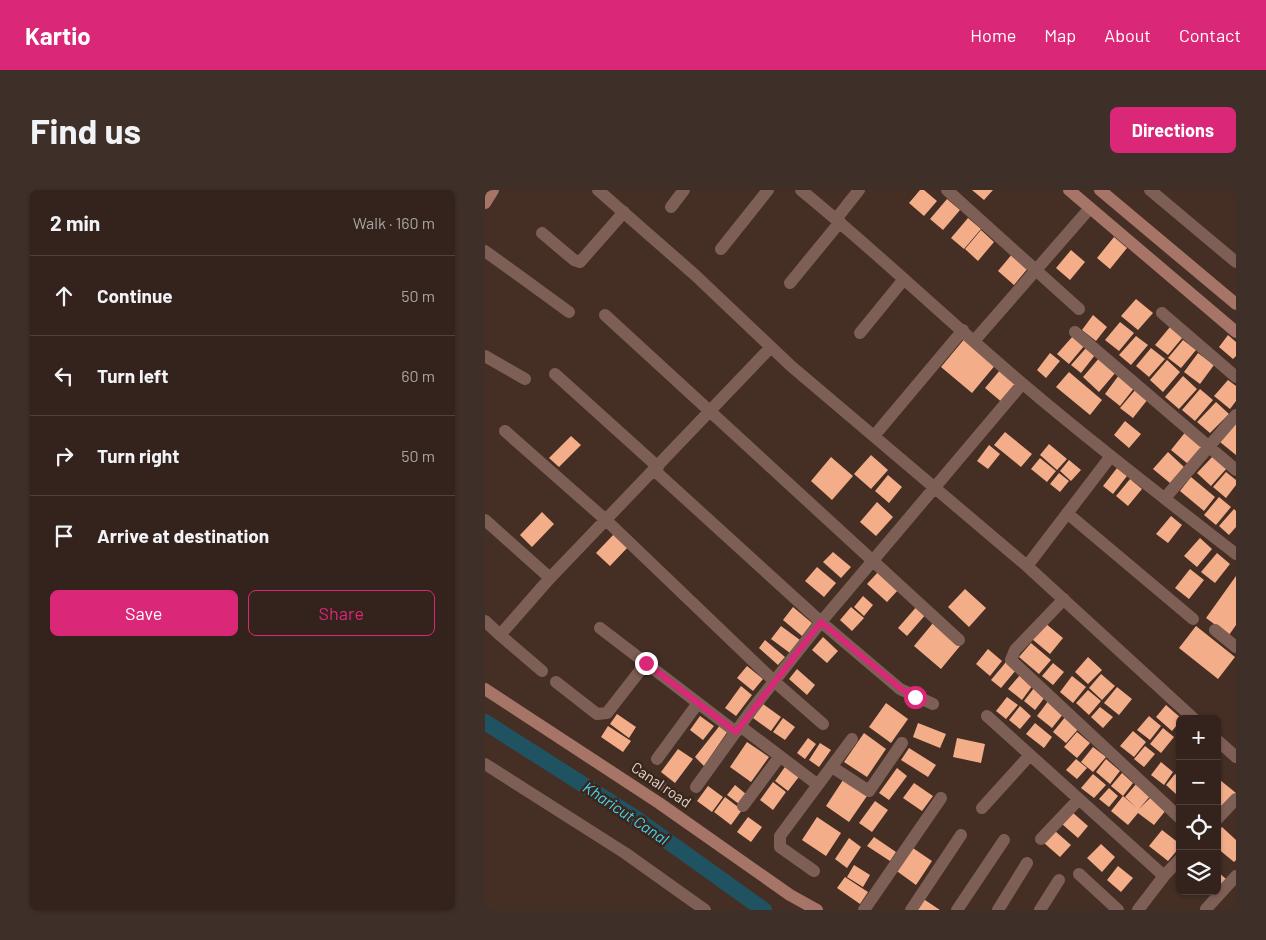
<!DOCTYPE html>
<html lang="en">
<head>
<meta charset="utf-8">
<style>
  :root { --surface:#34231c; --page:#3f2f29; --text:#f1f3f6; --muted:#a9a4a3; --line:#4e403b; --accent:#db2777 }
  body { margin:0; font-family:Barlow,sans-serif; background:var(--page); color:var(--text) }
  .controls { position:absolute; right:15px; bottom:15px; display:grid; overflow:hidden; border-radius:8px; box-shadow:0 1px 4px #0004 }
  .controls button { width:45px; height:45px; display:grid; place-items:center; padding:0; border:0; border-bottom:1px solid var(--line); background:var(--surface); color:var(--text); font:25px sans-serif }
  .stop { position:absolute; width:15px; height:15px; margin:-11px; border:4px solid #db2777; border-radius:50%; background:#fff }
  .stop.end { background:#db2777; border-color:#fff; box-shadow:0 1px 5px #0008 }
  .list { margin:0; padding:0; list-style:none }
  h2 { display:flex; justify-content:space-between; align-items:center; height:65px; margin:0; padding:0 20px; font-size:21px }
  h2 small { font-size:16px; font-weight:400; color:var(--muted) }
  .list li { display:grid; grid-template-columns:32px 1fr auto; gap:15px; align-items:center; box-sizing:border-box; height:80px; padding:0 20px; border-top:1px solid var(--line) }
  .list b { display:block; font-size:19px; white-space:nowrap }
  .list em { font-size:16px; font-style:normal; color:var(--muted) }
  .actions { display:flex; gap:10px; padding:15px 20px }
  .actions a { flex:1; padding:11px 0; border:1px solid var(--accent); border-radius:8px; text-align:center; font-size:18px; color:var(--accent) }
  .actions .main { background:var(--accent); color:#fff }
  .icon { flex:none; width:28px; height:28px; fill:none; stroke:currentColor; stroke-width:2; stroke-linecap:round; stroke-linejoin:round }
  .map { position:relative; flex:none; width:751px; height:720px; overflow:hidden; border-radius:8px }
  header { display:flex; align-items:center; gap:30px; box-sizing:border-box; height:70px; padding:0 25px; background:var(--accent); color:#fff }
  header strong { font-size:24px }
  nav { display:flex; gap:28px; margin-inline-start:auto; font-size:18px }
  .intro { display:flex; align-items:center; justify-content:space-between; box-sizing:border-box; height:120px; padding:0 30px }
  h1 { margin:0; font-size:35px }
  .button { padding:12px 22px; border-radius:8px; background:var(--accent); color:#fff; font-size:18px; font-weight:700 }
  main { display:flex; gap:30px; padding:0 30px }
  aside { flex:1; background:var(--surface); border-radius:8px; box-shadow:0 1px 4px #0004 }
  .map>svg:first-child { display:block }
</style>
</head>
<body>
<header>
<strong>Kartio</strong>
<nav><a>Home</a><a>Map</a><a>About</a><a>Contact</a></nav>
</header>
<div class="intro"><h1>Find us</h1><a class="button">Directions</a></div>
<main>
<aside>
<h2>2 min<small>Walk · 160 m</small></h2>
<ul class="list">
<li><svg class="icon" aria-label="ahead" viewBox="0 0 24 24"><path d="M12 20V5M6 11l6-6 6 6"/></svg><div><b>Continue</b></div><em>50 m</em></li>
<li><svg class="icon" aria-label="left" viewBox="0 0 24 24"><path d="M17 20v-9H6M10 6l-5 5 5 5"/></svg><div><b>Turn left</b></div><em>60 m</em></li>
<li><svg class="icon" aria-label="right" viewBox="0 0 24 24"><path d="M7 20v-9h11M14 6l5 5-5 5"/></svg><div><b>Turn right</b></div><em>50 m</em></li>
<li><svg class="icon" aria-label="arrive" viewBox="0 0 24 24"><path d="M6 21V4h12l-3 4 3 4H6"/></svg><div><b>Arrive at destination</b></div></li>
</ul>
<div class="actions"><a class="main">Save</a><a>Share</a></div>
</aside>
<div class="map">
<svg width="751" height="720" viewBox="0 0 751 720">
  <rect width="100%" height="100%" fill="#452f25"/>
  <g fill="none" stroke-linecap="round" stroke-linejoin="round">
    <path stroke="#205361" stroke-width="16" d="M0,532L149,627L279,720"/>
  </g>
  <path fill="#f4ad89" d="M435,0H439L452,11L439,26L424,13Z
    M487,0H508L499,10Z
    M462,9L475,20L458,40L445,29Z
    M483,28L496,39L479,59L466,48Z
    M496,40L509,52L493,71L480,59Z
    M629,47L642,58L625,79L612,68Z
    M586,60L600,72L585,90L571,78Z
    M528,63L544,77L529,95L513,81Z
    M651,109L668,123L653,140L636,126Z
    M608,125L622,137L611,151L597,140Z
    M635,132L649,143L634,161L620,150Z
    M685,137L698,147L683,165L670,155Z
    M743,145L751,152V166L748,169L734,157Z
    M588,146L600,155L584,174L572,164Z
    M651,146L663,155L646,175L634,165Z
    M481,147L512,173L487,203L456,177Z
    M698,150L711,160L696,178L683,168Z
    M601,158L610,165L596,183L586,175Z
    M666,158L680,169L664,187L651,176Z
    M565,163L575,171L561,188L552,180Z
    M713,163L729,175L715,194L699,182Z
    M615,167L631,182L614,202L598,187Z
    M682,170L695,182L678,202L665,190Z
    M516,179L535,196L519,214L500,198Z
    M584,182L617,210L605,225L571,197Z
    M634,185L650,197L635,216L620,204Z
    M698,186L712,199L694,219L680,207Z
    M743,190L751,196V211L745,219L729,206Z
    M651,199L663,209L648,228L635,218Z
    M715,199L728,210L710,231L697,220Z
    M731,212L744,224L725,243L712,232Z
    M640,231L656,244L644,258L629,245Z
    M751,234V265L735,252Z
    M702,240L720,254L703,274L686,260Z
    M520,242L547,264L536,277L509,255Z
    M86,246L96,255L74,277L64,268Z
    M564,254L582,269L572,280L555,265Z
    M504,255L515,264L503,279L492,271Z
    M683,262L699,277L685,293L668,279Z
    M386,265L403,280L386,299L369,284Z
    M728,266L742,278L726,296L712,283Z
    M346,267L368,286L347,310L326,291Z
    M555,268L571,281L562,292L546,279Z
    M584,270L596,280L586,291L575,281Z
    M632,278L642,286L628,304L618,296Z
    M741,282L751,290V295L741,308L728,297Z
    M574,283L584,291L575,302L565,294Z
    M403,285L417,297L404,313L390,301Z
    M706,287L730,307L719,321L695,301Z
    M645,289L657,299L643,316L631,306Z
    M734,307L746,317L731,335L719,325Z
    M392,312L408,327L391,346L375,332Z
    M749,319L751,321V337L744,345L734,336Z
    M57,322L69,334L47,357L35,345Z
    M686,326L697,335L683,353L671,344Z
    M130,343L144,356L125,376L111,363Z
    M715,348L727,359L712,377L699,366Z
    M348,362L366,377L356,388L338,372Z
    M732,363L745,374L730,393L716,382Z
    M332,377L351,393L339,407L320,391Z
    M705,379L719,390L704,409L690,398Z
    M394,381L414,399L402,412L382,394Z
    M751,386V435L744,445L721,428Z
    M480,399L501,418L484,437L463,417Z
    M378,406L388,415L379,426L369,417Z
    M433,415L442,423L422,446L413,438Z
    M308,417L327,433L317,446L298,430Z
    M366,417L379,428L367,441L355,430Z
    M448,433L475,456L456,479L429,456Z
    M560,433L578,448L565,464L547,449Z
    M296,436L315,450L305,463L286,449Z
    M711,436L750,467L733,489L694,458Z
    M338,447L353,461L342,473L327,460Z
    M280,450L300,467L293,475L274,458Z
    M546,453L566,470L554,484L534,467Z
    M503,459L517,471L505,486L491,474Z
    M603,467L617,480L603,494L590,482Z
    M521,472L531,480L516,498L506,490Z
    M568,473L579,482L568,495L557,486Z
    M262,476L278,489L268,501L252,488Z
    M312,479L330,495L322,505L304,489Z
    M616,484L630,496L617,510L604,498Z
    M535,485L548,495L537,510L523,499Z
    M587,486L601,497L588,513L575,502Z
    M256,496L267,505L251,526L240,518Z
    M632,497L647,509L634,525L619,513Z
    M549,498L560,507L550,520L539,511Z
    M603,500L616,511L604,525L591,513Z
    M522,507L533,515L521,529L511,521Z
    M564,510L579,523L567,538L552,526Z
    M401,513L423,529L406,553L384,537Z
    M278,514L296,527L286,541L268,528Z
    M681,515L697,529L687,541L671,527Z
    M535,516L546,526L535,539L524,530Z
    M615,517L628,527L618,538L606,527Z
    M132,524L151,537L144,548L125,534Z
    M215,526L229,536L218,550L205,540Z
    M581,526L595,537L581,553L568,542Z
    M664,526L676,536L665,550L652,540Z
    M298,528L310,537L300,550L288,542Z
    M433,533L461,544L455,558L428,547Z
    M550,533L567,547L559,558L541,544Z
    M236,534L243,541L219,576L210,567Z
    M123,536L146,551L138,562L116,547Z
    M678,538L689,547L676,563L665,554Z
    M648,541L661,552L649,567L635,556Z
    M592,542L605,553L592,568L579,557Z
    M379,543L401,559L382,587L359,572Z
    M323,548L331,554L320,569L312,563Z
    M472,548L500,554L496,573L468,567Z
    M262,552L284,567L266,592L245,577Z
    M335,553L346,560L334,577L324,570Z
    M660,556L670,564L659,577L649,569Z
    M608,557L621,567L608,582L596,572Z
    M424,558L451,575L443,587L416,570Z
    M193,559L208,569L190,593L176,582Z
    M591,569L602,578L592,589L581,580Z
    M621,569L635,581L625,594L611,582Z
    M676,572L688,582L679,595L666,585Z
    M302,574L316,584L303,601L290,591Z
    M412,578L422,586L404,610L394,603Z
    M637,583L648,593L638,606L626,596Z
    M608,584L621,595L609,608L596,598Z
    M690,584L695,588V599L691,604L681,595Z
    M358,590L382,606L364,632L341,616Z
    M735,590L751,603L735,617L732,614V594Z
    M177,591L195,603L190,611L172,598Z
    M288,592L301,602L288,620L275,610Z
    M429,593L448,606L437,621L418,608Z
    M652,593L666,605L654,619L666,607L681,620L669,635L653,623L643,635L626,621L638,606L652,618L640,607Z
    M250,595L261,604L254,614L242,605Z
    M223,596L238,607L227,622L212,611Z
    M624,598L633,606L624,617L614,609Z
    M240,607L257,620L246,635L229,622Z
    M390,611L403,620L387,642L374,633Z
    M587,622L603,636L593,648L577,634Z
    M263,627L277,637L266,652L252,642Z
    M332,627L356,643L341,666L317,650Z
    M737,637L751,650V670L749,672L732,658V642Z
    M677,640L695,654V657L683,671L664,656Z
    M570,641L586,655L575,667L559,653Z
    M389,647L411,662L405,671L382,656Z
    M364,648L376,657L362,678L350,669Z
    M616,654L630,667L617,682L602,668Z
    M425,656L447,671L431,695L409,679Z
    M369,675L385,685L378,697L362,687Z
    M633,676L648,688L636,702L622,690Z
    M732,681L741,689L732,700Z
    M360,687L383,702L375,714L352,698Z
    M437,708L455,720H430Z"/>
  <g fill="none" stroke-linecap="round" stroke-linejoin="round">
    <path stroke="#7e5f56" stroke-width="12" d="M113,0L210,85L306,176L542,376
      M316,0C392,62 463,131 538,194C607,253 679,308 751,364
      M462,0L594,119
      M665,0L751,72
      M186,17L199,0
      M351,29L374,0
      M57,43L89,70L95,72L139,22
      M236,59L283,0
      M0,61L84,122
      M305,93L355,32
      M677,123L751,187
      M120,125L474,450
      M590,142L751,280
      M375,143L419,89
      M489,151L605,18
      M0,166L40,189
      M70,184L173,277
      M20,241L122,331L290,492L338,534
      M389,246L478,140
      M626,266L542,376L709,529
      M169,280L336,432L415,499L448,514
      M680,308L751,225
      M582,323L708,429
      M0,330L65,388
      M579,409L530,460L526,470L695,628
      M0,431L15,445
      M115,438L251,542
      M730,440L751,457
      M57,481L15,445L65,388L286,157
      M71,492L112,524L122,523L161,473
      M502,526L679,686L695,669
      M255,536L333,595
      M732,550L751,567
      M172,569L213,513
      M0,574L140,663L220,720
      M347,577L384,601L417,553
      M211,597L268,518L336,432L537,194
      M258,616L295,566
      M497,618L545,565
      M732,629L751,609
      M556,649L594,609
      M329,681L295,657V646L367,549
      M594,684L633,720
      M721,719L751,686
      M379,720L456,608
      M426,720L476,645
      M472,720L519,650
      M513,720L542,673
      M555,720L574,690
      M653,720L679,686"/>
    <path stroke="#a67567" stroke-width="12" d="M584,0L751,142
      M615,0L751,114
      M0,13L8,0
      M0,499L174,613L305,705L332,720"/>
  </g>
  <g fill="none" stroke-linecap="round" stroke-linejoin="round">
    <path stroke="#db2777" stroke-width="6" d="M161,473L251,542L336,432L415,498L430,507"/>
  </g>
  <g text-anchor="middle" stroke-width="5" stroke-linejoin="round" paint-order="stroke">
    <g font-size="15" fill="#e2d4cd" stroke="#3a261b">
      <text transform="translate(176 595) rotate(34)" y="5">Canal road</text>
    </g>
    <g font-size="16" font-style="italic" fill="#46d4f7" stroke="#3a261b">
      <text transform="translate(141 623) rotate(34)" y="6">Kharicut Canal</text>
    </g>
  </g>
</svg>
<div class="controls">
<button>+</button>
<button>−</button>
<button><svg class="icon" aria-label="locate" viewBox="0 0 24 24"><circle cx="12" cy="12" r="6"/><path d="M12 2v4M12 18v4M2 12h4M18 12h4"/></svg></button>
<button><svg class="icon" aria-label="layers" viewBox="0 0 24 24"><path d="M12 4l9 5-9 5-9-5zM3 14l9 5 9-5"/></svg></button>
</div>
<div class="stop" style="left:430px;top:507px"></div>
<div class="stop end" style="left:161px;top:473px"></div>
</div>
</main>
</body>
</html>
